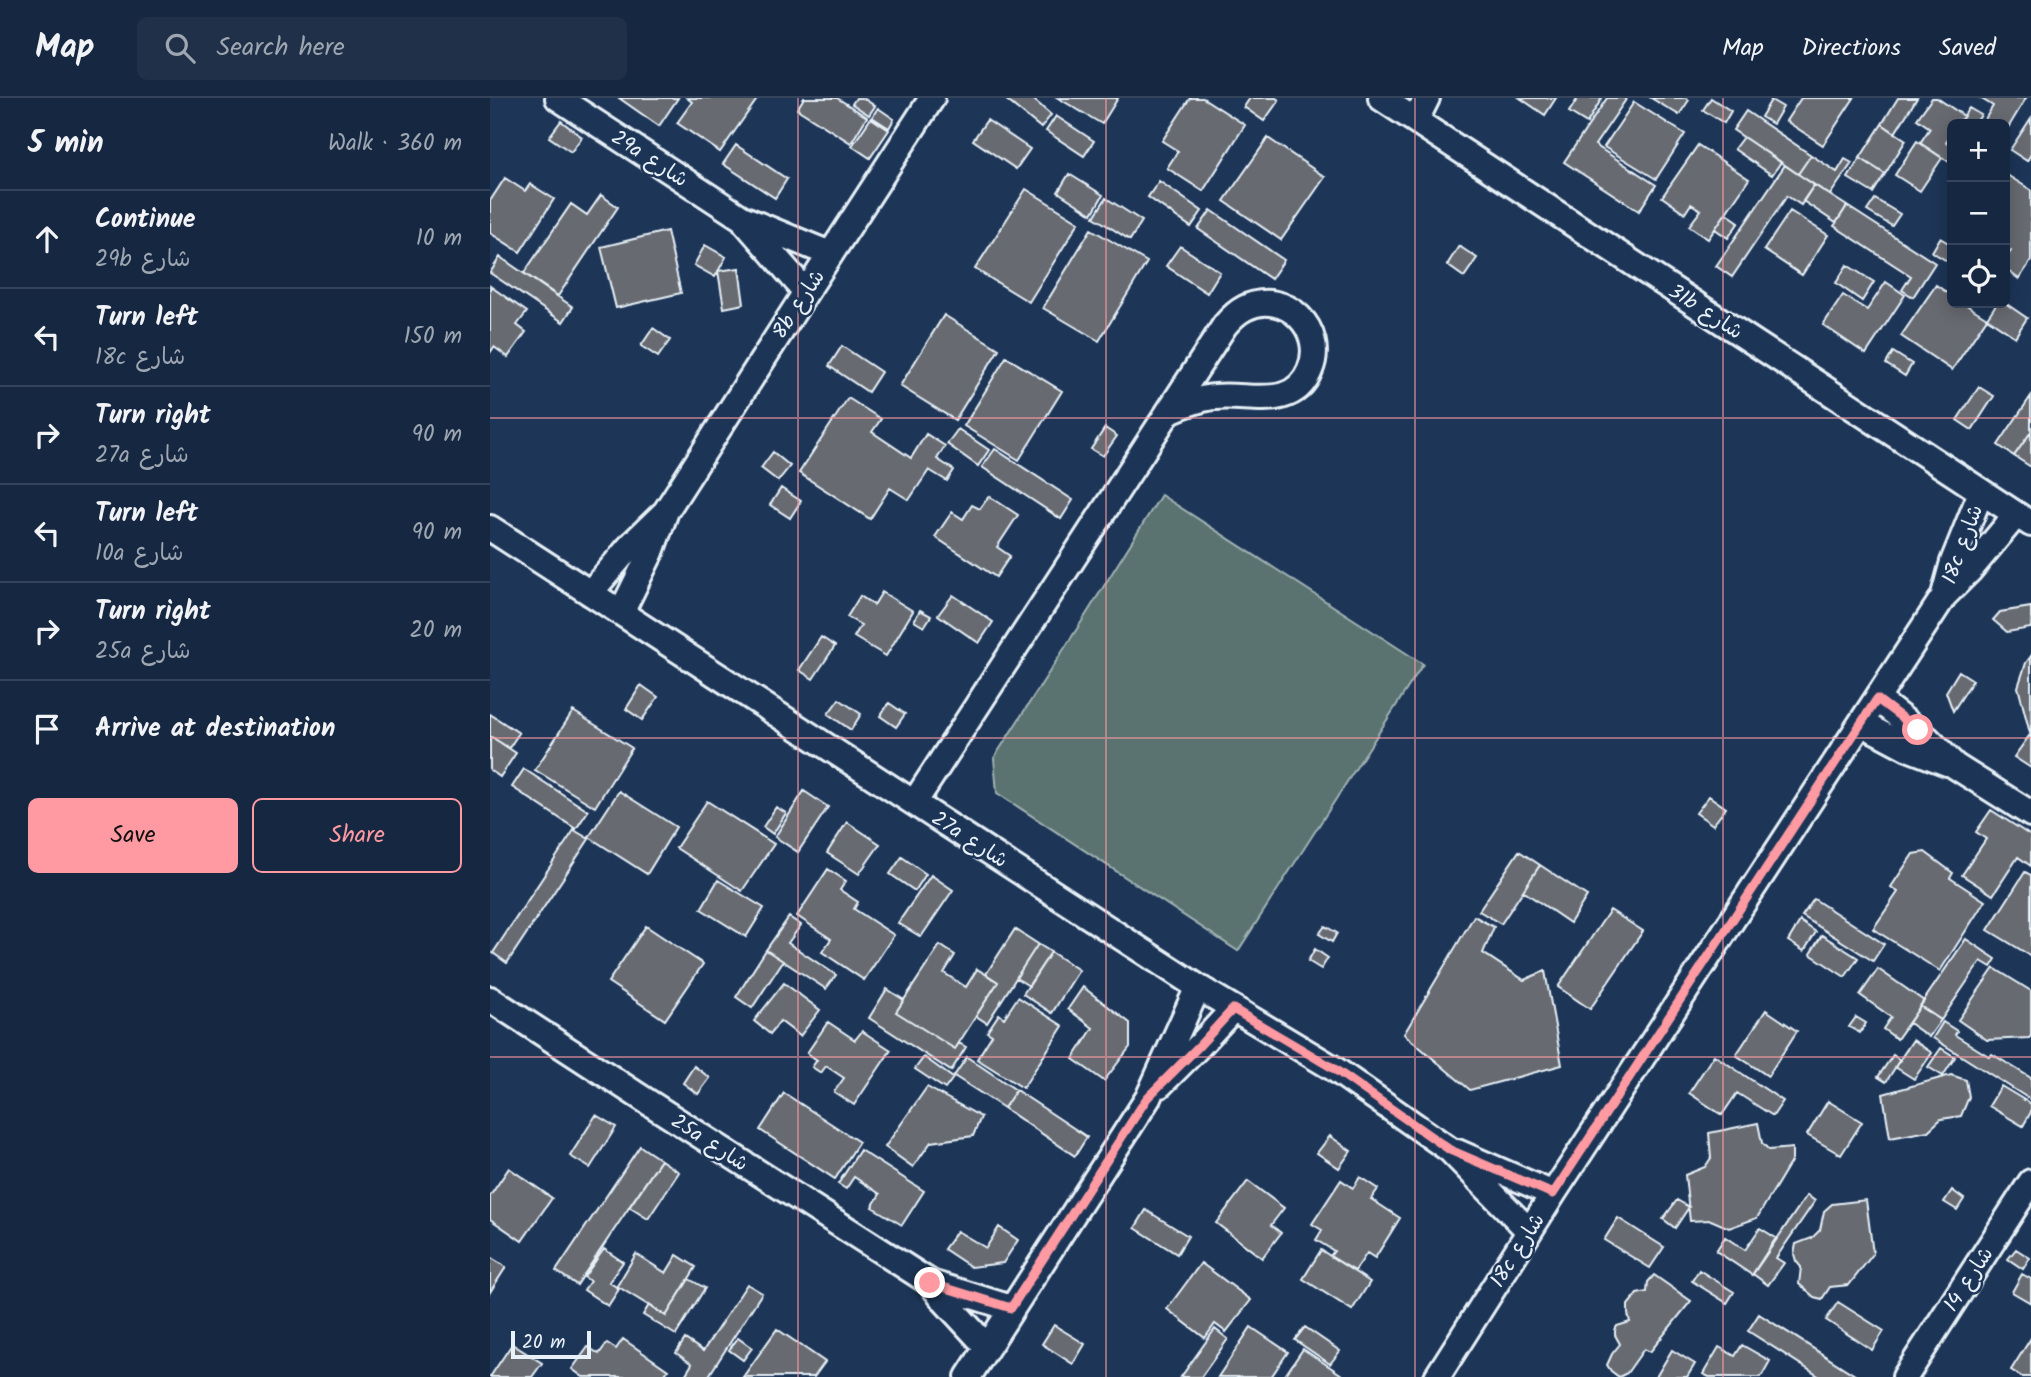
<!DOCTYPE html>
<html lang="en">
<head>
<meta charset="utf-8">
<style>
  :root { --surface:#162841; --page:#1f3048; --text:#f1f3f6; --muted:#9ea6b1; --line:#35445a; --accent:#ff9aa2 }
  body { margin:0; font-family:Kalam,"Playpen Sans Arabic",sans-serif; background:var(--page); color:var(--text) }
  .controls { position:absolute; right:21px; top:21px; display:grid; overflow:hidden; border-radius:10px; box-shadow:0 4px 18px #0003 }
  .controls button { width:63px; height:63px; display:grid; place-items:center; padding:0; border:0; border-bottom:2px solid var(--line); background:var(--surface); color:var(--text); font:35px sans-serif }
  .scale { position:absolute; left:21px; bottom:18px; width:80px; box-sizing:border-box; padding-left:7px; border:4px solid #e8f1f8; border-top:0; font-size:19px; line-height:24px; white-space:nowrap; color:#e8f1f8; -webkit-text-stroke:5px #1d3557; paint-order:stroke }
  .stop { position:absolute; width:21px; height:21px; margin:-16px; border:5px solid #ff9aa2; border-radius:50%; background:#fff }
  .stop.end { background:#ff9aa2; border-color:#fff; box-shadow:0 2px 7px #0008 }
  .list { margin:0; padding:0; list-style:none }
  h2 { display:flex; justify-content:space-between; align-items:center; height:91px; margin:0; padding:0 28px; font-size:30px }
  h2 small { font-size:23px; font-weight:400; color:var(--muted) }
  .list li { display:grid; grid-template-columns:46px 1fr auto; gap:21px; align-items:center; box-sizing:border-box; height:98px; padding:0 28px; border-top:2px solid var(--line) }
  .list b { display:block; font-size:26px; white-space:nowrap }
  .list p { margin:0; font-size:23px; white-space:nowrap; color:var(--muted) }
  .list em { font-size:23px; font-style:normal; color:var(--muted) }
  .actions { display:flex; gap:14px; padding:21px 28px }
  .actions a { flex:1; padding:16px 0; border:2px solid var(--accent); border-radius:10px; text-align:center; font-size:24px; color:var(--accent) }
  .actions .main { background:var(--accent); color:#111 }
  .icon { flex:none; width:38px; height:38px; fill:none; stroke:currentColor; stroke-width:2; stroke-linecap:round; stroke-linejoin:round }
  .map { position:relative; flex:none; width:1541px; height:1279px; overflow:hidden }
  header { display:flex; align-items:center; gap:42px; box-sizing:border-box; height:98px; padding:0 35px; background:var(--surface); border-bottom:2px solid var(--line) }
  header strong { font-size:33px }
  nav { display:flex; gap:38px; margin-inline-start:auto; font-size:24px }
  .search { width:490px; height:63px; background:var(--page); display:flex; align-items:center; gap:18px; box-sizing:border-box; padding:0 24px; border-radius:10px; color:var(--muted); font-size:26px }
  main { display:flex }
  aside { flex:1; background:var(--surface) }
  .map>svg:first-child { display:block }
</style>
</head>
<body>
<header>
<strong>Map</strong>
<div class="search"><svg class="icon" aria-label="search" viewBox="0 0 24 24"><circle cx="10" cy="10" r="6"/><path d="M15 15l6 6"/></svg>Search here</div>
<nav><a>Map</a><a>Directions</a><a>Saved</a></nav>
</header>
<main>
<aside>
<h2>5 min<small>Walk · 360 m</small></h2>
<ul class="list">
<li><svg class="icon" aria-label="ahead" viewBox="0 0 24 24"><path d="M12 20V5M6 11l6-6 6 6"/></svg><div><b>Continue</b><p>29b شارع</p></div><em>10 m</em></li>
<li><svg class="icon" aria-label="left" viewBox="0 0 24 24"><path d="M17 20v-9H6M10 6l-5 5 5 5"/></svg><div><b>Turn left</b><p>18c شارع</p></div><em>150 m</em></li>
<li><svg class="icon" aria-label="right" viewBox="0 0 24 24"><path d="M7 20v-9h11M14 6l5 5-5 5"/></svg><div><b>Turn right</b><p>27a شارع</p></div><em>90 m</em></li>
<li><svg class="icon" aria-label="left" viewBox="0 0 24 24"><path d="M17 20v-9H6M10 6l-5 5 5 5"/></svg><div><b>Turn left</b><p>10a شارع</p></div><em>90 m</em></li>
<li><svg class="icon" aria-label="right" viewBox="0 0 24 24"><path d="M7 20v-9h11M14 6l5 5-5 5"/></svg><div><b>Turn right</b><p>25a شارع</p></div><em>20 m</em></li>
<li><svg class="icon" aria-label="arrive" viewBox="0 0 24 24"><path d="M6 21V4h12l-3 4 3 4H6"/></svg><div><b>Arrive at destination</b></div></li>
</ul>
<div class="actions"><a class="main">Save</a><a>Share</a></div>
</aside>
<div class="map">
<svg width="1541" height="1279" viewBox="0 0 1541 1279">
  <rect width="100%" height="100%" fill="#1d3557"/>
  <filter id="ink" filterUnits="userSpaceOnUse"><feTurbulence type="fractalNoise" baseFrequency=".0143" numOctaves="2"/><feDisplacementMap in="SourceGraphic" scale="14" xChannelSelector="R" yChannelSelector="G"/><feConvolveMatrix kernelMatrix="1 2 1 2 8 2 1 2 1" color-interpolation-filters="sRGB"/></filter>
  <g filter="url(#ink)">
    <path fill="#5a736f" stroke="#a1b2b4" stroke-width="2" d="M671,397L933,566L748,853L507,695L504,660L592,523Z"/>
    <path fill="#686b71" stroke="#e8f1f8" stroke-width="2" d="M129,0H188L169,28Z
      M197,0H268L230,54L187,25L202,4Z
      M314,0H347L377,19L361,45L307,11Z
      M366,0H373L385,8L379,17L362,6Z
      M514,0H544L543,1L561,17L551,30Z
      M568,0H628L612,26Z
      M700,0H713L755,27L713,93L677,70L688,53L672,43Z
      M760,0H786L789,2L774,23L754,9Z
      M1030,0H1066L1055,17Z
      M1088,0H1112L1097,25L1079,14Z
      M1117,0H1137L1105,47L1166,87L1149,113L1074,64Z
      M1161,0H1196L1199,2L1189,17Z
      M1221,0L1241,13L1234,25L1213,12Z
      M1311,0H1364L1333,47L1296,23Z
      M1408,0H1427L1405,35L1392,26Z
      M1442,0H1447L1474,18L1468,26H1462V35L1456,44L1462,48V60L1459,64L1430,45L1440,30L1427,21Z
      M1490,0H1536L1515,35V26H1492L1503,8Z
      M1281,2L1293,9L1283,26L1271,19Z
      M1144,4L1195,36L1166,81L1114,49Z
      M388,10L404,21L399,30L382,19Z
      M1479,10L1491,17L1485,26H1468Z
      M1256,13L1321,57L1308,76L1243,32Z
      M566,18L604,43L594,58L556,33Z
      M381,20L399,32L380,60L362,48Z
      M1541,20V56L1537,63L1520,52Z
      M497,22L540,51L526,71L483,42Z
      M71,23L92,39L81,54L59,39Z
      M1392,26L1416,42L1395,76L1370,60Z
      M1253,39L1291,64L1282,77L1244,51Z
      M778,40L835,79L791,142L734,103Z
      M1427,43L1452,60L1430,93L1405,77Z
      M246,47L297,81L285,100L233,66Z
      M1208,47L1259,81L1218,141L1199,128L1211,112L1201,106L1195,115L1172,99Z
      M1321,57L1347,74L1355,61L1362,65L1340,97L1308,76Z
      M1370,60L1395,76L1383,95L1358,80Z
      M1295,67L1324,87L1311,107L1297,98L1242,179L1226,168Z
      M579,76L613,97L602,116L568,94Z
      M1517,77L1541,92V163L1529,181L1515,171V162L1521,153L1515,149V81Z
      M15,80L35,93L40,86L64,101L30,154L0,135V103Z
      M669,83L712,113L701,129L658,99Z
      M1324,87L1357,108L1346,125L1313,103Z
      M536,91L589,124L539,204L485,171Z
      M111,97L128,109L68,198L34,175L81,106L97,117Z
      M616,100L652,123L640,142L604,119Z
      M1385,101L1410,116L1402,128L1377,113Z
      M1357,108L1445,165L1423,199L1412,192L1421,178L1344,128Z
      M721,112L794,162L781,181L708,131Z
      M1300,113L1338,137L1312,177L1274,152Z
      M1236,115L1249,124L1238,140L1225,131Z
      M601,131L657,164L609,243L553,210Z
      M177,133L191,195L126,210L111,149Z
      M1450,140L1462,147V166L1442,154Z
      M215,147L236,159L225,179L204,167Z
      M690,148L730,174L717,195L676,168Z
      M969,148L987,160L974,179L957,167Z
      M10,159L83,209L73,224L0,175Z
      M1357,167L1384,184L1372,203L1346,185Z
      M249,170L254,206L234,210L228,173Z
      M1396,184L1415,197L1376,256L1333,227L1353,197L1377,212Z
      M1446,187L1462,198V205H1473L1497,220L1462,272L1411,238Z
      M0,188L37,214L27,227L36,234L18,259L4,249L0,255Z
      M1507,205H1515L1537,220L1525,239L1497,220Z
      M454,217L509,251L465,322L410,288Z
      M163,230L180,242L168,259L151,248Z
      M352,248L391,274L378,294L339,268Z
      M1403,254L1422,266L1415,278L1396,266Z
      M516,259L572,293L529,362L474,328Z
      M1489,289L1504,298L1482,332L1467,322Z
      M1541,298V334L1524,358L1508,347Z
      M358,300L391,321L382,334L421,360L436,336L455,348L447,361L464,372L457,383L439,372L419,402L400,390L380,421L309,375Z
      M615,330L627,338L613,358L601,351Z
      M468,331L499,352L488,368L457,346Z
      M1541,334V369L1524,358Z
      M505,351L583,402L571,421L492,369Z
      M283,354L300,368L288,383L271,370Z
      M291,390L311,403L300,420L280,407Z
      M499,398L528,417L507,449L520,458L506,479L445,439L462,414L473,421L482,407L490,411Z
      M392,494L423,513L396,558L364,539L371,527L357,519L370,498L384,507Z
      M463,497L503,524L489,545L448,517Z
      M1541,509V530L1517,534L1503,522L1510,514Z
      M430,512L441,518L434,529L424,523Z
      M331,539L345,548L323,581L309,572Z
      M1541,558V639L1528,589L1536,565Z
      M1469,573L1483,582L1463,613L1456,594Z
      M151,587L168,599L152,622L136,611Z
      M349,601L371,616L361,632L338,616Z
      M399,605L415,616L406,629L390,618Z
      M83,613L142,650L105,709L45,672Z
      M0,616L29,635L19,650L0,638Z
      M0,638L26,655L10,679L0,672Z
      M1539,638L1541,639V670L1524,659Z
      M34,671L98,713L86,731L22,689Z
      M129,693L186,729L157,776L99,739Z
      M314,693L338,709L308,754L285,739Z
      M1219,698L1236,710L1223,727L1206,715Z
      M217,703L284,746L252,793L186,750Z
      M286,709L296,715L283,736L273,729Z
      M1501,712L1541,738V768L1528,759L1503,797L1472,777L1496,741L1486,734Z
      M357,724L390,746L369,776L337,755Z
      M84,732L99,741L17,865L3,855Z
      M1029,753L1050,767L1011,826L989,813Z
      M1435,754L1463,775L1460,780L1495,803L1450,873L1383,831L1408,794L1401,789L1423,756Z
      M412,759L436,776L425,793L400,776Z
      M1050,767L1097,798L1080,825L1033,793Z
      M338,771L356,783L350,792L368,804L364,811L404,837L374,882L332,854L341,841L307,818Z
      M1535,774L1541,777V858L1498,832Z
      M441,777L463,792L431,839L408,825Z
      M228,782L274,810L256,839L211,811Z
      M1324,801L1394,846L1383,863L1312,818Z
      M1120,812L1153,833L1100,911L1068,889Z
      M984,818L1004,829L993,855L1034,882L1055,873L1072,967L980,992L914,936Z
      M299,819L311,827L298,845L346,877L336,891L276,852Z
      M1310,823L1326,834L1314,853L1298,843Z
      M156,828L213,866L175,922L118,884Z
      M835,828L847,835L842,844L829,836Z
      M525,831L548,846L497,925L486,918L508,884L496,876Z
      M1332,837L1368,860L1355,879L1320,856Z
      M1476,841L1506,861L1501,869L1491,863L1451,922L1430,908Z
      M548,846L561,854L539,888L526,880Z
      M450,847L465,857L454,875L476,889L487,871L508,884L465,951L406,914Z
      M825,851L838,860L831,871L818,863Z
      M276,852L293,863L262,910L246,899Z
      M561,854L589,872L562,915L533,896Z
      M1504,870L1541,893V938L1539,940L1497,942L1468,922Z
      M1388,871L1434,903L1407,941L1393,931L1401,919L1370,897Z
      M294,885L330,912L310,938L290,923L280,936L264,923Z
      M593,889L640,925V949L614,983L583,961L603,930L578,911Z
      M397,891L414,902L406,914L465,951L469,945L476,949L461,973L379,920Z
      M528,899L573,928L533,990L487,961L502,937L497,934L509,916L514,920Z
      M1430,908L1451,922L1439,939L1419,925Z
      M1276,912L1307,933L1278,978L1246,957Z
      M1366,919L1376,925L1370,935L1359,929Z
      M338,924L365,942L372,933L401,952L364,1007L344,994L354,980L336,968L331,975L322,969L327,962L317,955Z
      M1453,924L1467,933L1465,937L1500,959L1502,956L1541,980V1002L1443,940Z
      M1423,942L1442,955L1424,981L1405,969Z
      M1451,950L1465,959L1453,978L1438,969Z
      M1224,957L1293,1003L1283,1018L1247,995L1232,1017L1199,995Z
      M1403,957L1410,962L1396,984L1388,979Z
      M434,959L463,980L455,991L425,971Z
      M477,959L526,992L514,1010L464,978Z
      M204,968L220,980L208,996L193,985Z
      M1461,977L1476,982L1479,999L1471,1018L1451,1021L1438,1033L1400,1040L1393,996Z
      M1511,988L1541,1006V1014L1533,1028L1499,1008Z
      M437,989L491,1019L483,1038L441,1044L423,1069L395,1049Z
      M526,992L597,1039L585,1058L514,1010Z
      M294,995L369,1044L345,1081L270,1032Z
      M1338,1003L1372,1024L1351,1057L1317,1037Z
      M106,1017L126,1029L100,1070L80,1058Z
      M1268,1025L1272,1045L1279,1052L1302,1050V1062L1267,1120L1239,1130L1221,1122L1200,1123L1195,1077L1215,1069L1221,1060L1219,1035Z
      M840,1038L861,1053L849,1070L827,1055Z
      M150,1048L171,1062L87,1187L66,1173Z
      M370,1052L434,1093L412,1127L382,1109L390,1096L364,1079L356,1091L348,1086Z
      M171,1062L189,1074L158,1121L139,1109Z
      M19,1070L62,1100L32,1143L0,1121V1098Z
      M870,1079L888,1091L881,1101L910,1120L885,1160L877,1155L865,1173L840,1158L844,1153L826,1142L832,1132L822,1126L851,1082L863,1090Z
      M758,1083L794,1110L781,1127L791,1135L772,1160L726,1125Z
      M1462,1092L1474,1101L1467,1112L1454,1104Z
      M1317,1097L1325,1103L1286,1160L1294,1165L1278,1187L1263,1176Z
      M1187,1102L1199,1109L1185,1130L1173,1121Z
      M1376,1102L1383,1156L1359,1187L1340,1189L1332,1201L1324,1199L1309,1186L1311,1169L1306,1163L1304,1156L1306,1146L1322,1140L1330,1132L1334,1113L1342,1106Z
      M656,1112L698,1138L687,1156L645,1130Z
      M1128,1120L1174,1149L1160,1170L1114,1142Z
      M509,1129L528,1142L513,1165L481,1169L454,1151L467,1133L496,1150Z
      M1270,1130L1286,1140L1262,1177L1226,1153L1235,1139L1255,1152Z
      M114,1151L133,1164L119,1184L129,1191L118,1208L94,1192L100,1183L94,1179Z
      M1526,1151L1540,1160L1533,1171L1518,1161Z
      M831,1152L880,1184L862,1212L813,1181Z
      M146,1156L176,1175L187,1157L206,1169L176,1218L127,1188Z
      M0,1159L16,1169L0,1194Z
      M711,1165L761,1202L736,1234L725,1226L715,1240L677,1211Z
      M1209,1172L1244,1194L1237,1205L1202,1183Z
      M1532,1176L1541,1181V1205L1522,1194Z
      M1164,1177L1201,1203L1160,1254L1154,1251L1137,1275L1129,1279L1121,1273L1117,1267L1122,1256L1130,1246L1125,1237V1232L1127,1228L1140,1224L1138,1216V1207L1147,1196L1157,1194L1158,1184Z
      M199,1181L215,1190L186,1237L153,1217L159,1207L176,1218Z
      M257,1186L272,1195L218,1279H194L202,1266L186,1255L195,1241L213,1253Z
      M1348,1204L1394,1233L1382,1252L1336,1222Z
      M1269,1216L1368,1279H1330L1258,1233Z
      M564,1227L595,1246L583,1266L552,1246Z
      M761,1229L798,1254L781,1279H728Z
      M815,1229L850,1253L840,1266L805,1242Z
      M287,1231L335,1264L324,1279H253Z
      M725,1231L738,1241L711,1279H691Z
      M248,1240L262,1250L253,1262L239,1252Z
      M1541,1240V1279H1532L1521,1272Z
      M133,1241L178,1272L173,1279H93L82,1271L98,1249L109,1256L117,1245L126,1251Z
      M22,1246L52,1265L42,1279H0Z
      M1252,1247L1280,1263L1271,1279H1219L1213,1276L1229,1249L1245,1258Z
      M813,1251L855,1279H794Z
      M1182,1252L1205,1266L1197,1279H1166Z"/>
    <g fill="none" stroke-linecap="round" stroke-linejoin="round">
      <g stroke="#e8f1f8" stroke-width="30">
        <path id="minor" d="M68,0L252,120L340,156
          M891,0L1541,426
          M926,22L937,0
          M255,124L316,194
          M0,430L708,889L843,970L960,1052L1039,1133
          M100,495L142,446L173,416
          M1454,497L1463,464L1491,394
          M131,515L161,454L176,413L316,194L442,0
          M1387,601L1438,641L1465,668L1541,716
          M1371,625L1418,650L1457,665
          M424,705L735,227C741,220 747,214 755,210C795,190 837,232 820,272C803,314 758,295 725,299C709,300 694,307 679,313
          M0,901L158,1004L441,1185L521,1210
          M670,987L709,948L743,911
          M967,1054L1063,1096
          M441,1185L452,1200L497,1249
          M478,1279L658,1000L708,889
          M947,1279L1063,1096L1454,498L1479,473L1526,417
          M1415,1279L1541,1084"/>
      </g>
      <use href="#minor" stroke="#1d3557" stroke-width="24"/>
    </g>
  </g>
  <g fill="none" stroke-linecap="round" stroke-linejoin="round" filter="url(#ink)">
    <path stroke="#ff9aa2" stroke-width="9" d="M440,1185L521,1210L657,1000L709,948L743,911L843,970L960,1052L1063,1096L1387,601L1428,632"/>
  </g>
  <path fill="none" stroke="#ff9aa2" stroke-width="2" stroke-opacity="0.55" d="M308,0V1279M616,0V1279M925,0V1279M1233,0V1279M0,320H1541M0,640H1541M0,959H1541"/>
  <g text-anchor="middle" stroke-width="5" stroke-linejoin="round" paint-order="stroke">
    <g font-size="21" fill="#e8f1f8" stroke="#1d3557">
      <text transform="translate(160 60) rotate(33)" y="7">29a شارع</text>
      <text transform="translate(308 206) rotate(-57)" y="7">8b شارع</text>
      <text transform="translate(1216 213) rotate(33)" y="7">31b شارع</text>
      <text transform="translate(1472 446) rotate(-70)" y="7">18c شارع</text>
      <text transform="translate(480 741) rotate(33)" y="7">27a شارع</text>
      <text transform="translate(220 1044) rotate(33)" y="7">25a شارع</text>
      <text transform="translate(1027 1152) rotate(-58)" y="7">18c شارع</text>
      <text transform="translate(1478 1181) rotate(-57)" y="7">شارع 14</text>
    </g>
  </g>
</svg>
<div class="controls">
<button>+</button>
<button>−</button>
<button><svg class="icon" aria-label="locate" viewBox="0 0 24 24"><circle cx="12" cy="12" r="6"/><path d="M12 2v4M12 18v4M2 12h4M18 12h4"/></svg></button>
</div>
<div class="scale">20 m</div>
<div class="stop" style="left:1428px;top:632px"></div>
<div class="stop end" style="left:440px;top:1185px"></div>
</div>
</main>
</body>
</html>
